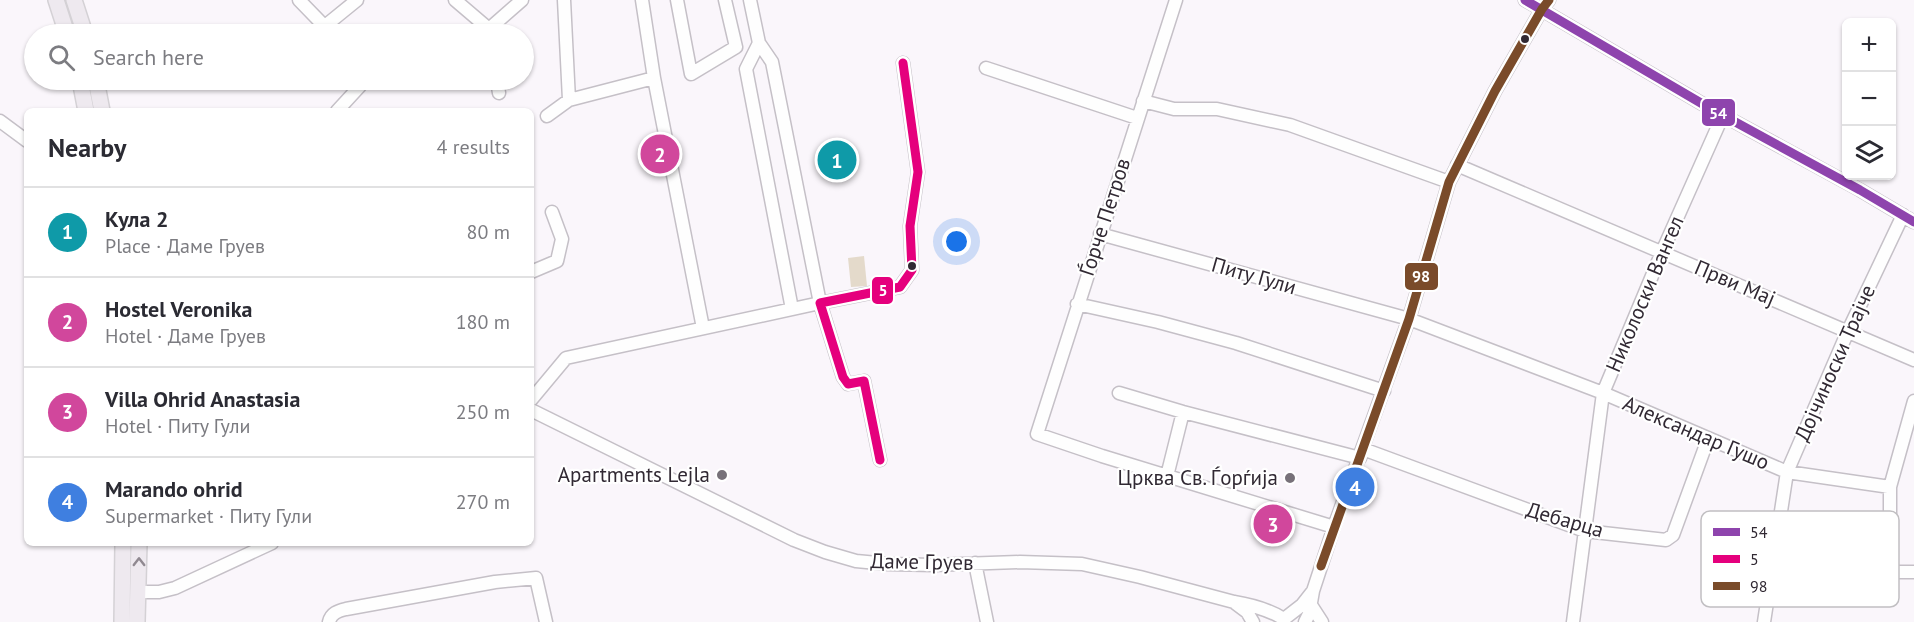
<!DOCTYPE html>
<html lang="en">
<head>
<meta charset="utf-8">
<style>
  :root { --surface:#fff; --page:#f2f2f3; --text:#2b2b33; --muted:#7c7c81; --line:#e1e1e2; --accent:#777179 }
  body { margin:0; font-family:"PT Sans",sans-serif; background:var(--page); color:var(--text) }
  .controls { position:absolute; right:18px; top:18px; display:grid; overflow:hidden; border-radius:9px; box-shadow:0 2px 4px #0004 }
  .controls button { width:54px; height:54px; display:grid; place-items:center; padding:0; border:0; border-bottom:2px solid var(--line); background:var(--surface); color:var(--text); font:30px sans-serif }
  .you { position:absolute; left:957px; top:242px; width:21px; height:21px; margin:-15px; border:4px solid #fff; border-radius:50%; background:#1a73e8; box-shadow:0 0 0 9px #1a73e833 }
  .badge { display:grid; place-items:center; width:39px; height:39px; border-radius:50%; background:var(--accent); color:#fff; font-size:20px; font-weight:700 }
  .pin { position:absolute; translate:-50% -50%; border:3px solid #fff; box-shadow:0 2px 6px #0006 }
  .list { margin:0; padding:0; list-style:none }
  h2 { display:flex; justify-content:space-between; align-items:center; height:78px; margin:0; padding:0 24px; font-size:26px }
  h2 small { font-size:20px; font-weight:400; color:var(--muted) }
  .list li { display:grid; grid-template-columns:39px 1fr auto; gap:18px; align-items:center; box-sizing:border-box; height:90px; padding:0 24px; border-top:2px solid var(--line) }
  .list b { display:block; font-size:22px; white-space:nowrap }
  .list p { margin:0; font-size:20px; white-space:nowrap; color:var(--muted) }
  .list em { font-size:20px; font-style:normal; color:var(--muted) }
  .icon { flex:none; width:33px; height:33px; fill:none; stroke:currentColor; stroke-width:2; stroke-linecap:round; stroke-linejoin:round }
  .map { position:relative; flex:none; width:1914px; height:622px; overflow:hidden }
  .search { position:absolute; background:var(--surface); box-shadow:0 2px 4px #0004; left:24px; top:24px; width:510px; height:66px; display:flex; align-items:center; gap:15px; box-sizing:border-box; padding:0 21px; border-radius:33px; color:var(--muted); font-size:22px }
  .panel { position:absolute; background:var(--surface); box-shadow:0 2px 4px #0004; left:24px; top:108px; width:510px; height:438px; border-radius:9px }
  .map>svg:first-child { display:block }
</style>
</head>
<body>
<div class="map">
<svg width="1914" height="622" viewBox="0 0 1914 622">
  <rect width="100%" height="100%" fill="#faf6fb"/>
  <path fill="#e4dacb" d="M864,256L867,286L851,287L848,258Z"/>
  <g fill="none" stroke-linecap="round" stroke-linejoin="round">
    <g stroke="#c5c0c7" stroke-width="15">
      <path id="minor" d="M299,0L332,34
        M455,0L489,29V34
        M564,0L569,100
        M642,0L654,78L703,328
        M677,0L691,74L736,47L725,0
        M1176,0L1037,434L1102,456L1334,527
        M1525,0L1706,106L1860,190L1914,222
        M325,26L357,0
        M489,29L522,0
        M759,43L746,69L792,309
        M986,68L1137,118
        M497,80L499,93
        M1143,101L1174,109H1217L1290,125L1449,182
        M337,111L360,86L357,80
        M547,116L569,100L654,78
        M0,121L27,141
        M1457,165L1914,360
        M1100,234L1409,319L1603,393L1787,472L1890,487V568L1897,572H1914
        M531,272L557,261L562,239L552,212
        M1077,304L1158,322L1236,343L1384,391
        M1119,393L1183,412L1360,458
        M531,400L566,358L820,303L772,62L759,43L750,0
        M531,410L794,540L825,552L856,561L888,564L933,565L1020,562L1082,564L1140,577L1234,602C1252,605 1268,609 1284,619L1302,605L1313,591
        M1363,449L1585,531L1666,540L1673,535L1708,439
        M880,460L864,381L848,384L843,377L820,303L900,287L912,270L910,226L918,172L903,63
        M1167,476L1183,412
        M1890,487L1914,401
        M975,563L987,622
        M138,592H159L175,588L272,543
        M1235,603L1247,612L1253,622
        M1311,605L1322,622
        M329,622C331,613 338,611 346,609L495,582L536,578L546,622
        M1305,622L1309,614L1313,591L1334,527L1409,319L1449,182L1495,91L1542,9L1549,0
        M1573,622L1603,393L1662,252L1723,115
        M1764,622L1787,472L1848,331L1903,215"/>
    </g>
    <g stroke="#d4d1d5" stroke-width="18">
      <path id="major" d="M56,0L67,34
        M74,0L85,34
        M80,80L86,111
        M96,80L102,111
        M122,622L123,543
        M137,622L139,543"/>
    </g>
    <use href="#minor" stroke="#fefefe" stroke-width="12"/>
    <use href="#major" stroke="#eee9ef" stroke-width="15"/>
    <g stroke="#fff" stroke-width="14">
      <path id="bus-1" d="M1525,0L1706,106L1860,190L1914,222"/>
    </g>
    <g stroke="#fff" stroke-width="14">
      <path id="bus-2" d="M880,460L864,381L848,384L843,377L820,303L900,287L912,270L910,226L918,172L903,63"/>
    </g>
    <g stroke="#fff" stroke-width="14">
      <path id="bus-3" d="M1321,566L1409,319L1449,182L1495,91L1542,9L1549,0"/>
    </g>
    <use href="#bus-1" stroke="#8e44ad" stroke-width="9"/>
    <use href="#bus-2" stroke="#e5007d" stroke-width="9"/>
    <use href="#bus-3" stroke="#7a4b2a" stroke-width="9"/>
  </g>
  <defs><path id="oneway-chevron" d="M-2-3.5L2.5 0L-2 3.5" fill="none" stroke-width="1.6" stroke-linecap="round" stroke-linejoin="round" transform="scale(1.5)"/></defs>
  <use stroke="#908991" href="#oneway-chevron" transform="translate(139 562) rotate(-90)"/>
  <g fill="#312933" stroke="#fff" stroke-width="2">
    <circle cx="1525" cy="39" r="5"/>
    <circle cx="912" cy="266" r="5"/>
  </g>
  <g fill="#777179" stroke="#fff" stroke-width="2">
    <circle cx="722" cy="475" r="6"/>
    <circle cx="1290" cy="478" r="6"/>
  </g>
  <g text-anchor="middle" stroke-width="4.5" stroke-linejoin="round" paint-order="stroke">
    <g font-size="21" fill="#312933" stroke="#fff">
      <text transform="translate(1105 217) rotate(-72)" y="7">Ѓорче Петров</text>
      <text transform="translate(1254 276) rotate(16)" y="7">Питу Гули</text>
      <text transform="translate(1735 283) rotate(23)" y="7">Први Мај</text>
      <text transform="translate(1645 294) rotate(-67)" y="7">Николоски Вангел</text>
      <text transform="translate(1835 363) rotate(-66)" y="7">Дојчиноски Трајче</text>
      <text transform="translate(1696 433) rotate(23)" y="7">Александар Гушо</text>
      <text transform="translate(1565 520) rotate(16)" y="7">Дебарца</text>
      <text transform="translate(922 562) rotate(1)" y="7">Даме Груев</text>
    </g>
    <g font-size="21" fill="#312933" stroke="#fff" text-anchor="end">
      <text x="710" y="482">Apartments Lejla</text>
      <text x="1278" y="485">Црква Св. Ѓoрѓијa</text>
    </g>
  </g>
  <rect x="1701" y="511" width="198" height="96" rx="9" fill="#fff" stroke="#c1bfc2" stroke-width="1.5"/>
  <rect x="1713" y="528" width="27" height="8" fill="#8e44ad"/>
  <rect x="1713" y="555" width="27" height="8" fill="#e5007d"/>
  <rect x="1713" y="582" width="27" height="8" fill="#7a4b2a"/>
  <g font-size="16" fill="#312933">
    <text x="1750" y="538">54</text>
    <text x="1750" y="565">5</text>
    <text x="1750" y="592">98</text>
  </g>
  <g stroke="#fff" stroke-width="2">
    <rect x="1701" y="98" width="35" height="29" rx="6" fill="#8e44ad"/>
    <rect x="1404" y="262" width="35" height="29" rx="6" fill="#7a4b2a"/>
    <rect x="871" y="276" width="23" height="29" rx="6" fill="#e5007d"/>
  </g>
  <g font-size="16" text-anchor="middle" font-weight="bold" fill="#fff">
    <text x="1718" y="119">54</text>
    <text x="1421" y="282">98</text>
    <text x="883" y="296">5</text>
  </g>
</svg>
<div class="controls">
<button>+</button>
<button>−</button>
<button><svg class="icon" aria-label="layers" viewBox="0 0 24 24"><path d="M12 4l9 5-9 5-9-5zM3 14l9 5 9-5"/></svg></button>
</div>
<div class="you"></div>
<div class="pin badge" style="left:837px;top:160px;background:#0f9aa8">1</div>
<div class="pin badge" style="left:660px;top:154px;background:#d1479c">2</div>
<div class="pin badge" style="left:1273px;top:524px;background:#d1479c">3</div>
<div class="pin badge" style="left:1355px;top:487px;background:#3f7fe0">4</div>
<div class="search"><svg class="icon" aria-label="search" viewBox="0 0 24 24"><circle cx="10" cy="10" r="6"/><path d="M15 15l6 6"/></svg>Search here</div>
<section class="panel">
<h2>Nearby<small>4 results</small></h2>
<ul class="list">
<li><span class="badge" style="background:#0f9aa8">1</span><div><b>Кула 2</b><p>Place · Даме Груев</p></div><em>80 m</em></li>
<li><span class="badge" style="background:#d1479c">2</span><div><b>Hostel Veronika</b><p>Hotel · Даме Груев</p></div><em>180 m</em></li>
<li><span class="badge" style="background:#d1479c">3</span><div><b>Villa Ohrid Anastasia</b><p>Hotel · Питу Гули</p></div><em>250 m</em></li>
<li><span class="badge" style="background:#3f7fe0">4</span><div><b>Marando ohrid</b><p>Supermarket · Питу Гули</p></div><em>270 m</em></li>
</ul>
</section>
</div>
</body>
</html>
